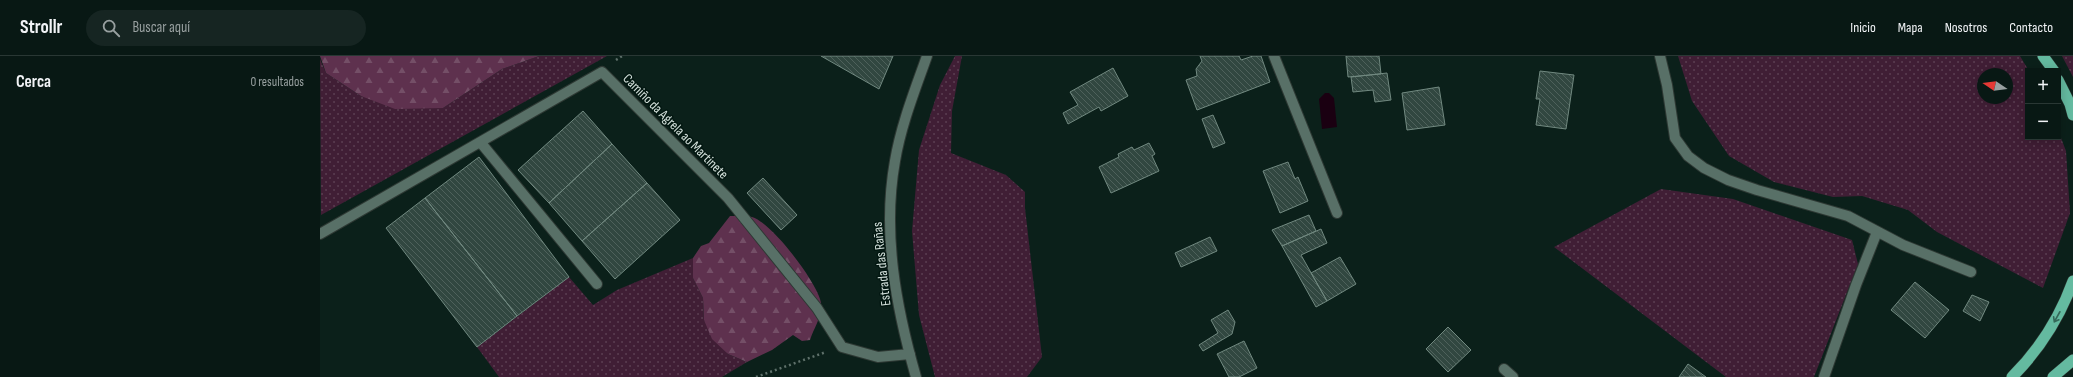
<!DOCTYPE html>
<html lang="es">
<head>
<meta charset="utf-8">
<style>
  :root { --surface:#081814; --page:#162522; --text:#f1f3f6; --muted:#98a0a0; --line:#293734 }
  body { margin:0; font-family:"Sofia Sans Condensed",sans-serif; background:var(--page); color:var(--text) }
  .controls { position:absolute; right:12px; top:12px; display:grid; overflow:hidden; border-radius:0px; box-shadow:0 2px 10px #0003 }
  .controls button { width:36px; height:36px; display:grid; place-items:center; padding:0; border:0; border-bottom:1px solid var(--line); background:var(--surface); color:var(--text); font:20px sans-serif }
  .compass { position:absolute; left:1657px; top:12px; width:36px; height:36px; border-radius:50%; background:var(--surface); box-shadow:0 2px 10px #0003; rotate:283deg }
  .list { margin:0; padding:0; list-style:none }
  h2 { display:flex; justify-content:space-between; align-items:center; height:52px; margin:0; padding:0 16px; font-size:17px }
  h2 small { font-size:13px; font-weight:400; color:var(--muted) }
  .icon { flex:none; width:22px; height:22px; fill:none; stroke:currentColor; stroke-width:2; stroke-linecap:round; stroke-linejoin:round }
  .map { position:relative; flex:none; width:1753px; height:321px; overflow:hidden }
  header { display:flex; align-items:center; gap:24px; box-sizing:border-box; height:56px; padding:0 20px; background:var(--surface); border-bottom:1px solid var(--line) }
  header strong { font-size:19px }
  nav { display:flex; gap:22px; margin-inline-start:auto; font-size:14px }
  .search { width:280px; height:36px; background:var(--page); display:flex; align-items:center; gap:10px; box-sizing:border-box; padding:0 14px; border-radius:22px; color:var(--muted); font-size:15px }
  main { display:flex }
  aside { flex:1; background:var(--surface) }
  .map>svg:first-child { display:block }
</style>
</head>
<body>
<header>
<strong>Strollr</strong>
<div class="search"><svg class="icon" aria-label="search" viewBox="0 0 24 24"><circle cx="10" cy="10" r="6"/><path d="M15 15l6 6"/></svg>Buscar aquí</div>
<nav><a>Inicio</a><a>Mapa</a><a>Nosotros</a><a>Contacto</a></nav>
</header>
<main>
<aside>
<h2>Cerca<small>0 resultados</small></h2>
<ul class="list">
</ul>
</aside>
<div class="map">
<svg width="1753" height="321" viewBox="0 0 1753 321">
  <defs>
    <pattern id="grass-dots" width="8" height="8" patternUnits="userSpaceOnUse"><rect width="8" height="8" fill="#401e35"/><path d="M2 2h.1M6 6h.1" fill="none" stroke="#5b3e52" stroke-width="1.8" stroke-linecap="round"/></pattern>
    <pattern id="forest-firs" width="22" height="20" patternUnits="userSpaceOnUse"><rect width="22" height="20" fill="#5e314e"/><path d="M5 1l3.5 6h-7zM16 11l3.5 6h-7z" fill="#744f67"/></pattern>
    <pattern id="building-back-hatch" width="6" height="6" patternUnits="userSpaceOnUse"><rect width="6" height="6" fill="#314740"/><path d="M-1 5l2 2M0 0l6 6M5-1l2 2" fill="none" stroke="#4e615b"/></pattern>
  </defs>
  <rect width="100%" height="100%" fill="#0b201a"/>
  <path fill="url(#grass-dots)" fill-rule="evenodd" d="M219,0H287L1,159L0,3L6,17L41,40L123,52L182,13Z
    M635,0H642L632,55L631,97L686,119L705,136V152L722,301L707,321H615L599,259L592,175L599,94L620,29Z
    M1358,0H1700L1709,15L1708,81H1738V74L1746,95L1750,157L1723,232L1617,176L1588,154L1542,140L1513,141L1454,126L1409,100L1372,45ZM1663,18H1687V42H1663Z
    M1742,0H1753V21Z
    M1341,133L1413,143L1532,184L1538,208L1494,321H1406L1234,191Z
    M373,202V222L383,242L384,264L408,298L427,306L402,321H179L157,291L249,221L273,249L297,234Z"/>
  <path fill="url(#forest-firs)" d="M0,0H219L182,13L123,52L75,53L41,40L6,17Z
    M410,160C417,160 426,159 432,161C452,167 494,223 500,243C505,257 494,271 490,284L482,285L473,279L452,294L427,306L408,298L392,283L384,264L383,242L373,222V202L381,190L389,187Z"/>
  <path fill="#1a0011" d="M1005,37H1009L1014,42L1017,71L1002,73L999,43Z"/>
  <path fill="url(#building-back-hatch)" stroke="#718980" d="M501,0H573L559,33Z
    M880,0H919L921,4L933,0H941L950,26L877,54L866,24L877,20L876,13L882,5Z
    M1026,0H1059L1061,18L1028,21Z
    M793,12L808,40L781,55L779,51L748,68L743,57L758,49L750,36Z
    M1220,15L1254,19L1246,73L1216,69L1220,43H1216Z
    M1067,17L1071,44L1055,46L1053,34L1033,36L1031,21Z
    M1119,31L1125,69L1087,74L1082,37Z
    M263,55L292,88L229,147L198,114Z
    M893,59L905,87L893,92L882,63Z
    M829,87L835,98L832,100L839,115L791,137L779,111L799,101L798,98L812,91L814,94Z
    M292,88L327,127L262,185L229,147Z
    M159,101L249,221L197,260L105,142Z
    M968,106L975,123L978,121L988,145L960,157L943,115Z
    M443,122L477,159L461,174L427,137Z
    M327,127L360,164L295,223L262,185Z
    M105,142L197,260L157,291L66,172Z
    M989,159L996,175L962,190L952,174Z
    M1001,173L1007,187L981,199L1007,245L996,251L962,190Z
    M890,181L897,195L861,211L855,197Z
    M1020,201L1036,228L1007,245L991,217Z
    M1595,226L1629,254L1605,282L1571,254Z
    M1652,239L1669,246L1660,265L1643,255Z
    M908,254L915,266L912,278L883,295L879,289L898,277L891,264Z
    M1128,271L1151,294L1128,316L1106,293Z
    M924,285L937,312L919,321H909L897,298Z
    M1368,308L1386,321H1359Z"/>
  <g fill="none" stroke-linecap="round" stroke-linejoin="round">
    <g stroke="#2e3934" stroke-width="12">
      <path id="service" d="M954,0L1017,157
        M161,87L277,228
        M1184,313L1193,321"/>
    </g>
    <g stroke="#2e3934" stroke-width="12">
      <path id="minor" d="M1340,0L1347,29L1355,82L1368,100L1384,112L1408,124L1437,134L1528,160L1583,189L1651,216
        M0,178L282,16L408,142L497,252L522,291L558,301L590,298
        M596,321C576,251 562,177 575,105C581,69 595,34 607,0
        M1504,321L1536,229L1557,176"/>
    </g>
    <g stroke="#2e3934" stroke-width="12">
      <path id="trunk" d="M1723,0L1734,15
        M1738,24L1750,48L1753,59
        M1692,321C1719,294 1740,261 1753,225
        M1733,321L1753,304"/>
    </g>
    <path stroke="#5e706a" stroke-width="2.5" stroke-dasharray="2 3" stroke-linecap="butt" d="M296,4L302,0
      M436,321L506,296"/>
    <use href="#service" stroke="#587067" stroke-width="10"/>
    <use href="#minor" stroke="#587067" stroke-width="10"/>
    <use href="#trunk" stroke="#64baa0" stroke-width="11"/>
  </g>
  <defs><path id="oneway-shaft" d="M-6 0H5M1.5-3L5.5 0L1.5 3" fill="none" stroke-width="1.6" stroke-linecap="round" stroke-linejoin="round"/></defs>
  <use stroke="#346858" href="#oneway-shaft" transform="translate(1737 261) rotate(119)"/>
  <g text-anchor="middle" stroke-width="3" stroke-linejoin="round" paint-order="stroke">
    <g font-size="14" fill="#d3e0db" stroke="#031711">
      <text transform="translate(356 70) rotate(45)" y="5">Camiño da Agrela ao Martinete</text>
      <text transform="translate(561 208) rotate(-96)" y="5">Estrada das Rañas</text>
    </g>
  </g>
</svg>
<div class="controls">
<button>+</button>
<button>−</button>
</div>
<svg class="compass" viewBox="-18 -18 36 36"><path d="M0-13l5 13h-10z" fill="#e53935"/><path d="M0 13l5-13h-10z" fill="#98a0a0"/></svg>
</div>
</main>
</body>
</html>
